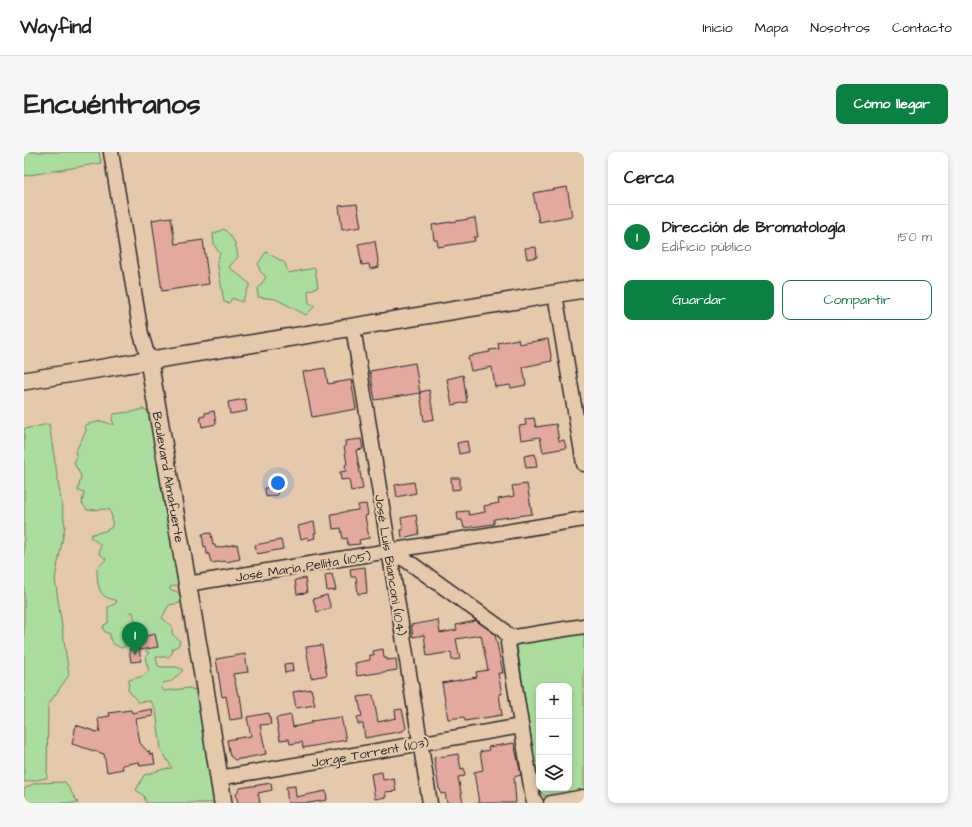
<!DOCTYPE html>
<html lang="es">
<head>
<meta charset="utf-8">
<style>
  :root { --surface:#fff; --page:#f6f6f6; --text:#222; --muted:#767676; --line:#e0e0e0; --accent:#0b8043 }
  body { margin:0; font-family:"Architects Daughter",sans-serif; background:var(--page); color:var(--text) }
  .controls { position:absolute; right:12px; bottom:12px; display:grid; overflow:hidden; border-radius:8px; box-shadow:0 2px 6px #0003 }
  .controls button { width:36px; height:36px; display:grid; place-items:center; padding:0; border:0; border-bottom:1px solid var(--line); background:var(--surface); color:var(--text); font:20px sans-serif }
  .you { position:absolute; left:254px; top:331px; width:14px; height:14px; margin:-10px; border:3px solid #fff; border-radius:50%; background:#1a73e8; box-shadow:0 0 0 6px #1a73e833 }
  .badge { display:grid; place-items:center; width:26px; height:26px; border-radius:50%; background:var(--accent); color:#fff; font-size:13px; font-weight:700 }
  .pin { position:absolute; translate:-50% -33px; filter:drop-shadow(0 1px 2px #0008) }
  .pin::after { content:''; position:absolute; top:21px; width:14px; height:12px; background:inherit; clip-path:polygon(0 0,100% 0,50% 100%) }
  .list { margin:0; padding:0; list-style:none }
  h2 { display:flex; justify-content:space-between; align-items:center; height:52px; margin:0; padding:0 16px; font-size:17px }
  h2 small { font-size:13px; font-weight:400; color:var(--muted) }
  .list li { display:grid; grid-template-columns:26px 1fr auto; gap:12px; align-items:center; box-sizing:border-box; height:64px; padding:0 16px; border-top:1px solid var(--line) }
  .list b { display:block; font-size:15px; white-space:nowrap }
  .list p { margin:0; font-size:13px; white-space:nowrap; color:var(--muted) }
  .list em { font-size:13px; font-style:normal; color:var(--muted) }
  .actions { display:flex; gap:8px; padding:12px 16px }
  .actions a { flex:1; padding:9px 0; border:1px solid var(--accent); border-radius:8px; text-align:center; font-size:14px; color:var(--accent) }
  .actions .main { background:var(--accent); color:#fff }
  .icon { flex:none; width:22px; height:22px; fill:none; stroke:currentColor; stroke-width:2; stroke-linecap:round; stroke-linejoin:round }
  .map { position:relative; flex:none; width:560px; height:651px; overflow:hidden; border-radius:8px }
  header { display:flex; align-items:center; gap:24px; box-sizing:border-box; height:56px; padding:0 20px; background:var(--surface); border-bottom:1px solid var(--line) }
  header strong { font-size:19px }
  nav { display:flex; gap:22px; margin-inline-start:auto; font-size:14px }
  .intro { display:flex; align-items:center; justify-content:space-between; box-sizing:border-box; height:96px; padding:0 24px }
  h1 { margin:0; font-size:28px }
  .button { padding:10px 18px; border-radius:8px; background:var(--accent); color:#fff; font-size:14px; font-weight:700 }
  main { display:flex; gap:24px; padding:0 24px }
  aside { flex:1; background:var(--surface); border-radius:8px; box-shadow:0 2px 6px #0003 }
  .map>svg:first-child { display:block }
</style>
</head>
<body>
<header>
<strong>Wayfind</strong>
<nav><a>Inicio</a><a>Mapa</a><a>Nosotros</a><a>Contacto</a></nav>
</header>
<div class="intro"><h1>Encuéntranos</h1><a class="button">Cómo llegar</a></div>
<main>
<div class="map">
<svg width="560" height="651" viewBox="0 0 560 651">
  <rect width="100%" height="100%" fill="#e4c9ab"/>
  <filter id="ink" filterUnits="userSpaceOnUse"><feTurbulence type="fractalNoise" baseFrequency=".025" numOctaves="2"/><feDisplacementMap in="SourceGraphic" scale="8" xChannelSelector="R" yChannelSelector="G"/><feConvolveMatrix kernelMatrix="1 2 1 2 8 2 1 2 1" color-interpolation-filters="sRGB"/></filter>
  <g filter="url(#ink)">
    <path fill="#abdd9f" stroke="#6b8465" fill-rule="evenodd" d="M0,0H75L77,11L0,24Z
      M200,77C210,87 212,91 214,105L205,115L226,132L218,150L208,146L205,151L200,150L193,109L196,102L190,93L189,82Z
      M242,100L261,111L264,121L291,116L294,135L284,139L285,151L291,154L282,163L252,147L234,145V137L242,125L236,119L234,112Z
      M118,257L128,260L155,428L153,433L146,435V438L152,439L159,445L156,451L145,453L138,466L148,474V482L156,489L154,494L149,496L148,501L145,505H132L134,514C142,517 151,512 159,518L148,529L139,531L138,536L140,539L165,536L175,539L181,575L184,612L189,626L188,631L186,634L189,637L192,651H122L120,644L112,638L120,623L140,617L148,616L137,597L132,559L127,549L114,550L104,538L105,528L119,524L125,519L121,505L125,501L122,499L123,491L120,485L114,482L109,460H106L110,490L97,496L90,492L86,487V482L81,480L79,476L80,473L84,471V455L91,452L93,449C89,447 87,447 84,446C73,442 73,426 73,417L82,407L75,401L77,393L66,385L68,382L81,379L88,375V365L85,357L63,358L58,351L60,340L54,339L57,324L50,311L53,305L51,300L62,279L61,273L77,269L90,273L88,267L90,262C100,260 109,261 118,257Z
      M25,272L41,374L31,427L45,523L24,553L23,626L0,630V277Z
      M560,479V639L520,644L515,638L493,494L495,491ZM515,534H545V636H515Z
      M41,630L54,651H1L0,649V637L11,631Z"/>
    <path fill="#e3a99f" stroke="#2b2b2b" d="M543,35L548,64L515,70L509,41Z
      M333,52L337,75L318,78L315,54Z
      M147,65L151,92L179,88L185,132L138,139L128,68Z
      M451,66L454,85H450L451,89L414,95L413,88H410L408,73Z
      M351,89L355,115L346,117L345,112L338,113L334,92Z
      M512,95L513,105L503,107L501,96Z
      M494,187L495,192L524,187L528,209L499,215L502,233L487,236L486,233L471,235L468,215L447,219L444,205L449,204V203L466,200L465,198L475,197L474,191Z
      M391,211L396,241L351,248L346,219Z
      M301,216L304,232L327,228L332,257L288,265L279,220Z
      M439,223L443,250L428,253L423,227Z
      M405,238L410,267L400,269L396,240Z
      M221,247L223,259L206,262L204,250Z
      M190,259L192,272L178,275L176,265L181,264V261Z
      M510,266L512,275L532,272L535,289L540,288L542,296L519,300L516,285L497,288L495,274L502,273L501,267Z
      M337,287L339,297L332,298L339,337L327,339L325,327L317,328L316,320L322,319L321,313L323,312L320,294H322L321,289Z
      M443,289L445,300L435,302L433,291Z
      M511,302L513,315L502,316L500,304Z
      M427,326H436V337L428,338Z
      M390,330L392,341L373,345L371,333Z
      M503,332L508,362L470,367V372L440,376L438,368H434L433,360L444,359L445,363L461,360L460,354L475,351L474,347L490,344L488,334Z
      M252,334L254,343L242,345L241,336Z
      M342,352L344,363L341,364L345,386L335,388L336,392L324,393L323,386L319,387L317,376L309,377L307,362L334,358V353Z
      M392,363L395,382L378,386L377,378H379L377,366Z
      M290,370L292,381H290L291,386L284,388L283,385L277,387L274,374Z
      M187,381L189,393H191L192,396L213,392L216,407L202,410V409L187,411L185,402H183L182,394L180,395L178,382Z
      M257,388L259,397L233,402L231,393Z
      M341,415L343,441L334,442L332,425H327L326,417Z
      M308,422L312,438L303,439L301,423Z
      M281,426L283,441L273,442L271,428Z
      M303,443L307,456L293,460L289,447Z
      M414,468L416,481L433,478L432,473L451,469V468L471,482L479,521H474L478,542H475L478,563L441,569L440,565L424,567L418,531L453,525L452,520L464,518L457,483L432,487L436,507L428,508L427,500L403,504L400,483L389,485L387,473Z
      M131,482L134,495L116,498L114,486Z
      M298,493L303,523L287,526L282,495Z
      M115,496L117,509L107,510L105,497Z
      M359,497L360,506H363V508L372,507L373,518L333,524L331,511L346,508V503H350L349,499Z
      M221,502L224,520L209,522L214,543H216L219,566L206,568L202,544L198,545L192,507Z
      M268,511L269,519L261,521L260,512Z
      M287,537L291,553L272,556L269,540Z
      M349,543L354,570L372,566L371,558L378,557L382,576L379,579L341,586L339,572H334L333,565L338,564L334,545Z
      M128,557L129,564L112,567L116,591L124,600L125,599L126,603L129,602L131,612L116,614L115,610L98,613L99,617L83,620L80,602L48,592L52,573L76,581L74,566L86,564L85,561L107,558L108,561Z
      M245,561L247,572L236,573L242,602L211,608L206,604L203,588L227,584L223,565Z
      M267,563L269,575L288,571L287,569L317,565L322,588L279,596L278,590L266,592L265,587L256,588L252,566Z
      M490,591L497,623L490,625L492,651H455L450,620L459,618L456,600L465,598L464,595Z
      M434,602L437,617L440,616L441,624L434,625L439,651H423L421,641L417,642L416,637H415L410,606Z
      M358,620L359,628L370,626L372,639L361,640L362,645L351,647L347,622Z
      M247,631L248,638L234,641L236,651H214L212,642L216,636Z
      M271,634L272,645L302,639L303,648L285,651H264L262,635Z"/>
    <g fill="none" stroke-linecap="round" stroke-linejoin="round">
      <g stroke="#2b2b2b" stroke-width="17">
        <path id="minor" d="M87,0L117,182L125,209
          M531,142L560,312
          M329,175L406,651
          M364,400L382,408L478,477L487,487
          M163,432L560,367
          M487,487L484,491L509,647L512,651
          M487,487L491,485L560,474
          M195,626L497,574
          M527,651L560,645"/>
      </g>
      <g stroke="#2b2b2b" stroke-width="20">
        <path id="major" d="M125,209L177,511L199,651
          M0,229L560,137"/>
      </g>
      <use href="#minor" stroke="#e4c9ab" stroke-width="14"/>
      <use href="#major" stroke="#e4c9ab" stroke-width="17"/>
    </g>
  </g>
  <g text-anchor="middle" stroke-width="4" stroke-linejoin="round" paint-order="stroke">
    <g font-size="13" fill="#2b2b2b" stroke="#e4c9ab">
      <text transform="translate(145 325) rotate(80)" y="5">Boulevard Almafuerte</text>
      <text transform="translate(367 413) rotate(81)" y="5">José Luis Bianconi (104)</text>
      <text transform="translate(279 414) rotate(-9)" y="5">José María Pellita (105)</text>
      <text transform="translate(346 600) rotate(-10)" y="5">Jorge Torrent (103)</text>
    </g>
  </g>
</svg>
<div class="controls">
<button>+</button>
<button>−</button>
<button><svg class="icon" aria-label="layers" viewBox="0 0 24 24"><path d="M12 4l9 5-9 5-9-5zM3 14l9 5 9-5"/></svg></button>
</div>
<div class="you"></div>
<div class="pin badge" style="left:111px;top:503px">1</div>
</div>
<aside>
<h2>Cerca<small></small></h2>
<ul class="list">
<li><span class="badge">1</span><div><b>Dirección de Bromatología</b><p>Edificio público</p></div><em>150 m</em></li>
</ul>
<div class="actions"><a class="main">Guardar</a><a>Compartir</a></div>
</aside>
</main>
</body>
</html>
